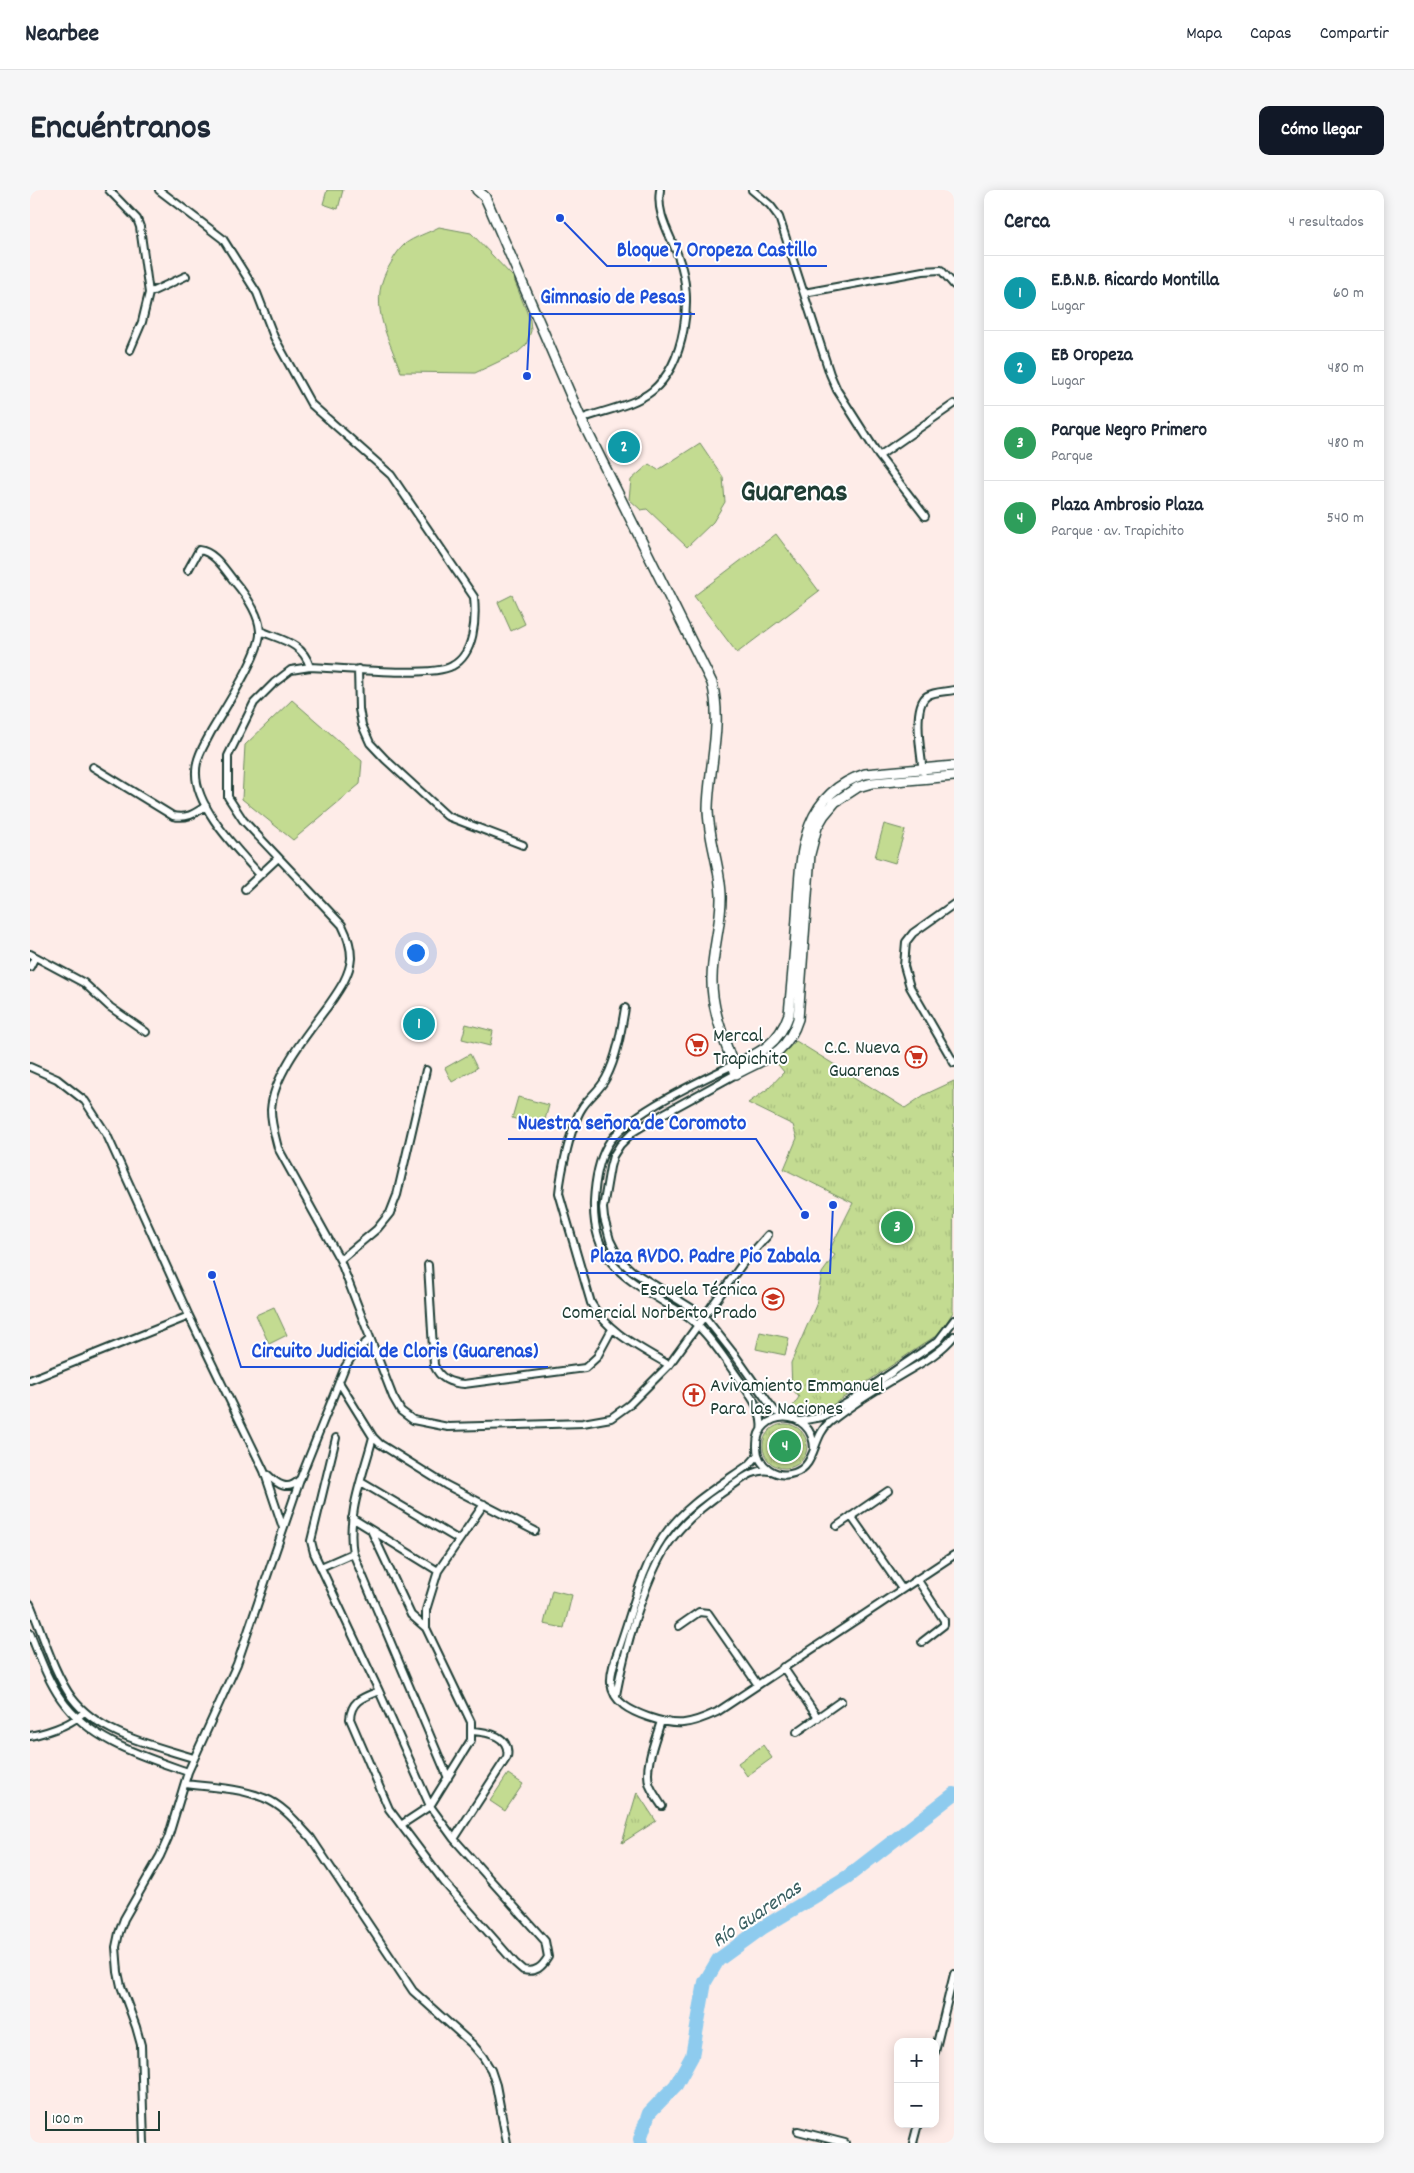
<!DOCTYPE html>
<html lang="es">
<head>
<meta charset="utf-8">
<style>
  :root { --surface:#fff; --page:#f6f6f7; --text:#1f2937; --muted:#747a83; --line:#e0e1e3; --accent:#111827 }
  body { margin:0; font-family:Dekko,sans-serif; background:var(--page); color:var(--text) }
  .controls { position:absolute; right:15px; bottom:15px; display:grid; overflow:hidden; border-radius:10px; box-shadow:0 2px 12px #0003 }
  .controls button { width:45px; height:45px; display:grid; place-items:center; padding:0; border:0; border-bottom:1px solid var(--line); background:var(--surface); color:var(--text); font:25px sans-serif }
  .scale { position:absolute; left:15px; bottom:12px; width:115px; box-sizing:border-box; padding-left:5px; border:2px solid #1f3d34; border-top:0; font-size:14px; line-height:18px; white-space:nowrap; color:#1f3d34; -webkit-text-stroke:4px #fff; paint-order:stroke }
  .you { position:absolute; left:385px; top:762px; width:18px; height:18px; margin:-12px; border:4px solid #fff; border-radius:50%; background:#1a73e8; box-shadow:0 0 0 8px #1a73e833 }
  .badge { display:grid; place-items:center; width:32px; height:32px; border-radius:50%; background:var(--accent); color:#fff; font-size:16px; font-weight:700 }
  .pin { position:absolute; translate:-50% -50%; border:2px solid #fff; box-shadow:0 1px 5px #0006 }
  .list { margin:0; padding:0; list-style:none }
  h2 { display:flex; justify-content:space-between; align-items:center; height:65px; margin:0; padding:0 20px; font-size:21px }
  h2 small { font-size:16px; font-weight:400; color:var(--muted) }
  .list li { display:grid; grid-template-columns:32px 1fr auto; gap:15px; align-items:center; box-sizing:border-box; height:75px; padding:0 20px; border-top:1px solid var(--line) }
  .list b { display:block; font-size:19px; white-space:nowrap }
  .list p { margin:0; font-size:16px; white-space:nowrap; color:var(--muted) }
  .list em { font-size:16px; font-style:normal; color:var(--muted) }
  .map { position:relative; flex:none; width:924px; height:1953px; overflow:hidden; border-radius:10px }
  header { display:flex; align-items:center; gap:30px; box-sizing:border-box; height:70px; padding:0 25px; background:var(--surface); border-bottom:1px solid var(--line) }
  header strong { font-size:24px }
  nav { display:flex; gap:28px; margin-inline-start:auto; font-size:18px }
  .intro { display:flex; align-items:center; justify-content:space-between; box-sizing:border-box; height:120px; padding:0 30px }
  h1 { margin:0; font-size:35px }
  .button { padding:12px 22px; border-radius:10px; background:var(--accent); color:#fff; font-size:18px; font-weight:700 }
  main { display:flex; gap:30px; padding:0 30px }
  aside { flex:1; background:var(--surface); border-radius:10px; box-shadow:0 2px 12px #0003 }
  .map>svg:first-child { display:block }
</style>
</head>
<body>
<header>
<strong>Nearbee</strong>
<nav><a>Mapa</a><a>Capas</a><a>Compartir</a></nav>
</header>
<div class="intro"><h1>Encuéntranos</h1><a class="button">Cómo llegar</a></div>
<main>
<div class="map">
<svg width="924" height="1953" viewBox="0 0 924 1953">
  <defs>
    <pattern id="park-tufts" width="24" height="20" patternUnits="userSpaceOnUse" patternTransform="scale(1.25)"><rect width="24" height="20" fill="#c3db91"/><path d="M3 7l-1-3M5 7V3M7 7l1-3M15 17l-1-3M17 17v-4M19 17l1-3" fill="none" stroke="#a7bd7e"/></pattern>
  </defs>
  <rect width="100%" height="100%" fill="#feece8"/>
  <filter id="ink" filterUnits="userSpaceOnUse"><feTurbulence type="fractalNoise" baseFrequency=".02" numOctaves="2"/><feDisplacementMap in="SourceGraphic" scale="10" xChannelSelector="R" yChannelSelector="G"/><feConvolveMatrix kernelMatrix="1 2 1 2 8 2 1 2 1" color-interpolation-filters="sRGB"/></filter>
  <g filter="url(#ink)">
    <path fill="url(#park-tufts)" stroke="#718c62" d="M766,851L875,918L894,905L924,891L923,1122L910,1143L801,1216L778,1222H770L761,1219L769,1207L762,1199L761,1173L786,1115L792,1083L805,1065L799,1061L823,1013L754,979L767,948L763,935L718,913L739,898L754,882L745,871Z
      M733 1256a22 22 0 1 1 44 0a22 22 0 1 1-44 0Z
      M607,1602L626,1631L592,1653Z"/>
    <path fill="#c3db91" stroke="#718c62" d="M297,0H313L308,19L293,14Z
      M409,37L441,43L483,87L500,130L501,141L496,155L487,163L445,183L371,182C357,144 336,111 361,73C364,67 369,59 375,54C384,47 398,43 409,37Z
      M670,253L693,287L695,312L683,332L657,357L617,319L611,320L599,309L601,290L619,274L628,280Z
      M746,344L789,401L707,463L664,406Z
      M482,405L495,434L481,441L468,412Z
      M262,510L332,571L330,594L263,650L212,609L215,555Z
      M854,634L875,640L865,673L845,667Z
      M436,834L463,841L460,856L432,849Z
      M440,864L447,878L422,892L415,878Z
      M488,907L519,915L513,937L482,928Z
      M244,1117L257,1145L239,1154L226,1125Z
      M730,1142L759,1148L755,1165L726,1159Z
      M522,1400L542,1405L534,1438L514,1434Z
      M733,1555L742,1568L717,1586L708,1573Z
      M478,1584L493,1594L475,1621L460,1611Z"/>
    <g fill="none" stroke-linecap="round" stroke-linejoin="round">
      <path stroke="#8ecbee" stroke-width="14" d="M611,1953L610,1949L619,1923L646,1895L662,1866L675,1792L688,1770L732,1738L817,1687L924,1604"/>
      <g stroke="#1f3d34" stroke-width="10">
        <path id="minor" d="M79,0L107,29L110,37L119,103L112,132L100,160
          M129,0L193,49L227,103L244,147L281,214L361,285L444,407C446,429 445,464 422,476C401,488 309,478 280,477L261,480L244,493L224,513L198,566V607L213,630L312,735C317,745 321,757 321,768C320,786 307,803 298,816C277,844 243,885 241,920C241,933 245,946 248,958L310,1070L363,1207L371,1221L383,1230L418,1237L553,1233L581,1228L599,1215L639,1175L713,1073L738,1045
          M722,0L740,15L749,27L800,184L807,200L849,266L895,326
          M119,103L156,86
          M774,103L893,81L911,80L924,95
          M551,229C572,221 605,215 622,201C655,174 664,108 649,69C641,45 626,26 630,0
          M849,266L924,214
          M158,380L169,360C185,362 194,379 204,391C215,404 229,423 230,441C232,462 193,521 181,542C175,554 166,567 166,581C164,617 208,660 230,685
          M230,441C252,450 273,453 280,477
          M328,479L329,519L332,535L340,553L355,569L417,626L493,655
          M63,577L143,626C157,629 164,624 176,616
          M893,582C891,564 882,516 897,506C905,501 916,502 924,500
          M215,699L248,668
          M924,714L883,743L876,752L874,776L880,797L924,873
          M0,764L54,793L80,817L116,842
          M0,777L5,767
          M595,818C591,842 587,867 576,888C570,900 559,907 552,918C541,935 531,982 529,1003L561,1113C578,1143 611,1158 639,1175
          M703,875C670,891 594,925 577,956C568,972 565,993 564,1011C562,1070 592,1086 637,1114C648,1121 660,1127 668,1136C686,1153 699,1176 714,1196C723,1210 734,1223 731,1241
          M0,877L27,889L55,911L77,945L159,1126L234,1281L253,1338
          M706,884L633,924L603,942L590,955L583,966L580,977L573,1018L574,1028L580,1050L590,1070L602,1081L674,1126L704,1164L738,1212L746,1222L757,1227
          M310,1070L347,1039L360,1023L367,1005L396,880
          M398,1075L404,1175C410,1189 420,1193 434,1194L555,1178L567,1167L582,1139
          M0,1190L159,1126
          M309,1192L343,1247L350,1254L416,1295L505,1341
          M770,1231L792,1227L820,1211L908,1151L924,1130
          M343,1247C334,1283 316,1325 323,1363L418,1588
          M306,1248L281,1351L284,1363L349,1501L400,1616L424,1649L515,1751L518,1767C512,1777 506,1783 493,1780L485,1773L414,1692L359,1619L320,1529C321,1510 334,1507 349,1501
          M784,1259C783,1216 725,1219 727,1257C727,1276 747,1289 764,1283C787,1276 782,1246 800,1232C820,1216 844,1201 866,1188C887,1175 909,1165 924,1146
          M728,1265L720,1274C689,1296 656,1314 633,1347C612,1378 604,1414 592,1449C588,1462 580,1479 581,1493C583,1513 601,1521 618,1527C647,1537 659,1535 687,1522L924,1365
          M238,1285C247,1294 258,1302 269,1290
          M331,1292L429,1350
          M821,1326L872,1399
          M322,1328L408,1381
          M807,1336L858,1301
          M341,1340L381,1425L396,1438
          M291,1377L323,1363
          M887,1389L914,1430V1435L892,1452
          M0,1414C12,1442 24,1484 42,1508C69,1544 122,1555 163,1568
          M649,1436L669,1422L678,1423L728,1495
          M0,1443C9,1465 17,1489 31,1509C60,1551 112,1566 158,1582
          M753,1477L788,1528
          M586,1505C594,1462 614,1390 638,1354C654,1331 676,1313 699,1298C712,1289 724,1278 740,1281
          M631,1531C626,1548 613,1579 620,1596C623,1603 628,1610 632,1616
          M767,1542L811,1511
          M0,1546C19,1542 40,1536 54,1522
          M155,1594C180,1597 210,1598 234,1608C253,1615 268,1634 281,1648L383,1801L443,1855L453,1867L461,1880L466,1895L477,1953
          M371,1635L400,1616L441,1550V1532L396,1438V1420L408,1381L454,1314
          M424,1649L477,1567C481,1546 458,1542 442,1541
          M905,1862L924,1784
          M768,1941L815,1953
          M114,1953L111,1855L106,1837L91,1796L88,1782L86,1757L89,1743L94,1729L130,1666L138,1648L158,1582L207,1474L271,1287L315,1177L325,1162L340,1149
          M883,1953L888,1934"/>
      </g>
      <g stroke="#1f3d34" stroke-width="12">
        <path id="tertiary" d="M447,0L455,7L460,18L551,229L682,493C693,534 679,576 678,618C678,648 690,675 691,705C692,733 682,760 682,788C681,821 696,853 706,884C736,868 757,864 768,829L780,664L787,637L794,625L805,612L828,597L842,593L924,586
          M703,875C730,863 749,854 759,824C762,792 765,760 767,728C771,669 768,606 835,584L924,576"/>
      </g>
      <use href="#minor" stroke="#fff" stroke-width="6"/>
      <use href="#tertiary" stroke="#fff" stroke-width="9"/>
    </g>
  </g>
  <defs>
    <g id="supermarket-ring" transform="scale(1.125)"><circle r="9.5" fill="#fff" stroke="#c8321e" stroke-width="1.5"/><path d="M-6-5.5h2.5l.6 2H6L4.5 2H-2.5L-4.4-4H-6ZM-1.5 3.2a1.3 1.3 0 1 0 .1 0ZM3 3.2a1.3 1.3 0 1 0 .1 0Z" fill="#c8321e"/></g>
    <g id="school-ring" transform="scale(1.125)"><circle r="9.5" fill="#fff" stroke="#c8321e" stroke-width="1.5"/><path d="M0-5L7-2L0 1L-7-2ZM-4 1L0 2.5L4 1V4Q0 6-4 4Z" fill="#c8321e"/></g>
    <g id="church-ring" transform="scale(1.125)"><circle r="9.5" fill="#fff" stroke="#c8321e" stroke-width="1.5"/><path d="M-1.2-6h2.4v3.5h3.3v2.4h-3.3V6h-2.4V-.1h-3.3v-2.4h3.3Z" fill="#c8321e"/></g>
  </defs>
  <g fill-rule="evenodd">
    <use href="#supermarket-ring" x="667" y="855"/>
    <use href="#supermarket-ring" x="886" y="867"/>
    <use href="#school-ring" x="743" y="1109"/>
    <use href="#church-ring" x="664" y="1205"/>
  </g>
  <g text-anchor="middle" stroke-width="4" stroke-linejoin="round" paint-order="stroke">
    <g font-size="20" fill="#1f3d34" stroke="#fff" text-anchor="start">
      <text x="683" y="851">Mercal<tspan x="683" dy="23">Trapichito</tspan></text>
      <text x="870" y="863" text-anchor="end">C.C. Nueva<tspan x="870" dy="23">Guarenas</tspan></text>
      <text x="727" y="1105" text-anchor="end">Escuela Técnica<tspan x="727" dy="23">Comercial Norberto Prado</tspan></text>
      <text x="680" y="1201">Avivamiento Emmanuel<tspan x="680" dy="23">Para las Naciones</tspan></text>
    </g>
    <g font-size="21" font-style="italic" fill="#3b6062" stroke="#fff">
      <text transform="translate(726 1723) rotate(-34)" y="7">Río Guarenas</text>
    </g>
    <g font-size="30" font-weight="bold" fill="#1f3d34" stroke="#fff">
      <text x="764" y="310">Guarenas</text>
    </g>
  </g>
  <path fill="none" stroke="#1d4ed8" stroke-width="2" d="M530 28L577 76H797M497 186L500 124H665M775 1025L726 949H478M803 1015L800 1083H550M182 1085L211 1177H518"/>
  <g fill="#1d4ed8" stroke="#fff" stroke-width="2">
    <circle cx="530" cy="28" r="5"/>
    <circle cx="497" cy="186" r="5"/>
    <circle cx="775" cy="1025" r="5"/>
    <circle cx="803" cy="1015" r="5"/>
    <circle cx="182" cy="1085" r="5"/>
  </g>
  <g font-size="21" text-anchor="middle" font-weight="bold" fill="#1d4ed8" stroke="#fff" stroke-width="4" stroke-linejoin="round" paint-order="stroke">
    <text x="687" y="66">Bloque 7 Oropeza Castillo</text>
    <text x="583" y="113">Gimnasio de Pesas</text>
    <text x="602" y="939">Nuestra señora de Coromoto</text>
    <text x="675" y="1072">Plaza RVDO. Padre Pio Zabala</text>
    <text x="365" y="1167">Circuito Judicial de Cloris (Guarenas)</text>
  </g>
</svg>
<div class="controls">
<button>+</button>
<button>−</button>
</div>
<div class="scale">100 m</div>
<div class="you"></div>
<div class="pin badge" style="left:389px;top:834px;background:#0f9aa8">1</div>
<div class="pin badge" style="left:594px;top:257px;background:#0f9aa8">2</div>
<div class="pin badge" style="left:867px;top:1037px;background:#2e9e5b">3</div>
<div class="pin badge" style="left:755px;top:1256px;background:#2e9e5b">4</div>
</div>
<aside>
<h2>Cerca<small>4 resultados</small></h2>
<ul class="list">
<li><span class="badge" style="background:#0f9aa8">1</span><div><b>E.B.N.B. Ricardo Montilla</b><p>Lugar</p></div><em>60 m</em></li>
<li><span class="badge" style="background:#0f9aa8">2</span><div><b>EB Oropeza</b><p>Lugar</p></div><em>480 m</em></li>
<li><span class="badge" style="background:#2e9e5b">3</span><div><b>Parque Negro Primero</b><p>Parque</p></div><em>480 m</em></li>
<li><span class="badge" style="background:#2e9e5b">4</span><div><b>Plaza Ambrosio Plaza</b><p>Parque · av. Trapichito</p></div><em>540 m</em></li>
</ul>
</aside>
</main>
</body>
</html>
